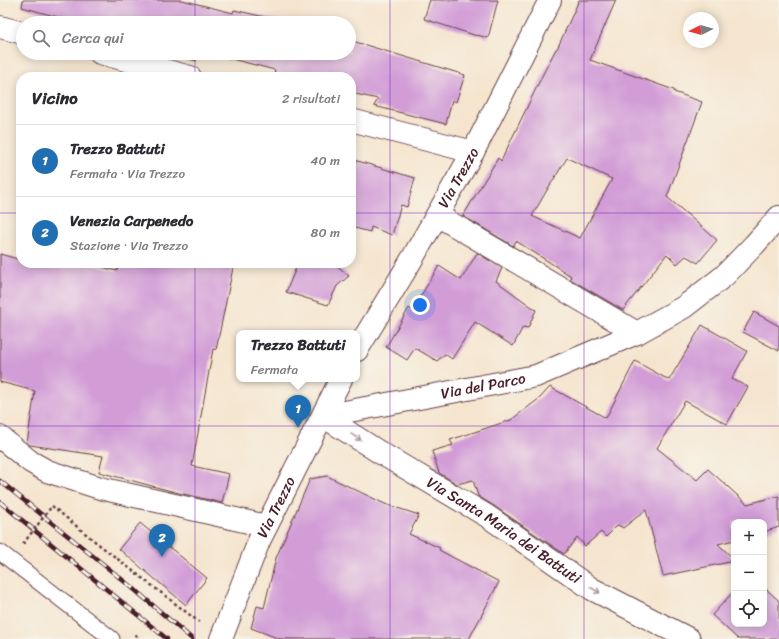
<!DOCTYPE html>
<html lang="it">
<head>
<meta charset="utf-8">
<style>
  :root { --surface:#fff; --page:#f2f2f3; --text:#2b2b33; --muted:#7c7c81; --line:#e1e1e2; --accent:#1f6fb2 }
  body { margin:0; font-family:Sriracha,sans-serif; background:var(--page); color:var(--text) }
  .controls { position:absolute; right:12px; bottom:12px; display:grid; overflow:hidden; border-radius:8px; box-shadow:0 2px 10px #0003 }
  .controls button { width:36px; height:36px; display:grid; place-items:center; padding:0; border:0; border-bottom:1px solid var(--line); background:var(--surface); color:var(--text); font:20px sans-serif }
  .compass { position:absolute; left:683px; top:12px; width:36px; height:36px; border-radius:50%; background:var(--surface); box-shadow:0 2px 10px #0003; rotate:264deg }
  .you { position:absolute; left:420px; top:305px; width:14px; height:14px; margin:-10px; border:3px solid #fff; border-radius:50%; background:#1a73e8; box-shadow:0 0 0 6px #1a73e833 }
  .badge { display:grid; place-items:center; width:26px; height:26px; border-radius:50%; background:var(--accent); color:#fff; font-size:13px; font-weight:700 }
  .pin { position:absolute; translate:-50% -33px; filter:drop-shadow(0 1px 2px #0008) }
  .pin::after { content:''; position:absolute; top:21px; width:14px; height:12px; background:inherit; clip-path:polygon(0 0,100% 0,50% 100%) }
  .popup { position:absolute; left:236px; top:330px; width:124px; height:52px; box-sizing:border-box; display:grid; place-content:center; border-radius:8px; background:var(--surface); filter:drop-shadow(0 1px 3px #0005); font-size:13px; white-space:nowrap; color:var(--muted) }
  .popup b { font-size:15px; color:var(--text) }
  .popup::after { content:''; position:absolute; left:50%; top:100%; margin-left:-8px; border:8px solid transparent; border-top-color:var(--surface) }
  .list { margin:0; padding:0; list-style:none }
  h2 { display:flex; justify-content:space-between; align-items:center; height:52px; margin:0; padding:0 16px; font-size:17px }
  h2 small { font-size:13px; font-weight:400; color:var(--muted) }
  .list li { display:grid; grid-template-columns:26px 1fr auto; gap:12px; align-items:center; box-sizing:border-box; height:72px; padding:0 16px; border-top:1px solid var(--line) }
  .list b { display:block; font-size:15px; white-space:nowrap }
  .list p { margin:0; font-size:13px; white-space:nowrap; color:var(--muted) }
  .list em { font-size:13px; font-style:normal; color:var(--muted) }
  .icon { flex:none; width:22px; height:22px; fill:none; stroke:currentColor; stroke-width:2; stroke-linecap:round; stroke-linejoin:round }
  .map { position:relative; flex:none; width:779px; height:639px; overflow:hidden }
  .search { position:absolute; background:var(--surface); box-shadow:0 2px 10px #0003; left:16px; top:16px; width:340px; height:44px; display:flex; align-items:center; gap:10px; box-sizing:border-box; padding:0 14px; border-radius:22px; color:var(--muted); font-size:15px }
  .panel { position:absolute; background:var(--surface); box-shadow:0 2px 10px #0003; left:16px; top:72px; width:340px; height:196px; border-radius:16px }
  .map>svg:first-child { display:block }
</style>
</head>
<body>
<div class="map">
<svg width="779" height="639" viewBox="0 0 779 639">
  <rect width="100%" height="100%" fill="#f7f3e8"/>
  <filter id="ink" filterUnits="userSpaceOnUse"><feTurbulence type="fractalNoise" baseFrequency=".025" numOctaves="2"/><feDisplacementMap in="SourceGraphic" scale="8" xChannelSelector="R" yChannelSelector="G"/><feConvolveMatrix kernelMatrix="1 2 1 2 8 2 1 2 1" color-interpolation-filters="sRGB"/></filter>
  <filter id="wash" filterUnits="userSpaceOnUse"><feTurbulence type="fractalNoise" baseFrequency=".012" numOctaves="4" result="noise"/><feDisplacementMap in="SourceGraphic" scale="16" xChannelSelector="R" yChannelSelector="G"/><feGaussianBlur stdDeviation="0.9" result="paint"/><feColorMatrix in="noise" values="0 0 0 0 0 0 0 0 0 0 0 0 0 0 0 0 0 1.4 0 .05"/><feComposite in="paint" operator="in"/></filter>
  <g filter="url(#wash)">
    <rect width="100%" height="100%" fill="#f5e5cf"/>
    <g id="blocks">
      <path fill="#d29dd7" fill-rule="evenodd" d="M23,0H182L233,13L234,10L291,23H79L22,7Z
        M430,0H498L488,38L477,35V36L424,19Z
        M579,0H616L590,60L674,90V92L702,102L667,197L717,240L698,263L686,256L677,264L667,254L623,310L570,279L571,276L516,241L513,246L463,216L498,158L501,161L543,74L556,49H557ZM567,158L612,179L580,238L532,216L547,190Z
        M349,40L465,75L456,102L452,100L446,124L374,106L378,99L351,93V77H291L274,73L275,70L208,53H349Z
        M167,53H198L196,61Z
        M351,159L415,178L407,207L401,205L392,235L371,227L370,232L351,227Z
        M477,253L502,268L496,281L536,310L528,328L523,327L513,346L475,322L452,359L445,354L437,361L415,348L407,360L386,347L409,308L412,310L439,266L461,280Z
        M0,254L21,260V263H86L117,271L119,263H234L216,350L213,349L192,466L229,474L222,503L175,492L99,472L103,456L30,445L27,443L35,391L0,382Z
        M298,263H334L349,276L337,286L328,305L286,292Z
        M754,312L779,326V351L743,332Z
        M702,325L747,351L732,379L748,387L727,424L685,401L657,448L697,480L708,469L747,504L779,496V527L764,532V522H734V540L718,544L734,559V561L663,576L646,510L623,528L618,525L606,537L601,532L585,546L577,537L564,554L494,506L478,496L473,480L457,484L439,473L432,451L453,445L450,440L511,420L540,398L550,387L606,418L635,361L669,380Z
        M327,476L385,504L419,515L409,534L440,548L439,550L499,582L469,639H280L251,628L257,606L264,608L276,558L310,479Z
        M140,523L207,578L186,605L119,549Z
        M764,587L779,601V639H738L712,615L734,591V624H764Z"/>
    </g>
  </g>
  <g filter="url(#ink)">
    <use href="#blocks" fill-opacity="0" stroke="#643d44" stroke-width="1"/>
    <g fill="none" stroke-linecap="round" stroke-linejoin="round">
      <g stroke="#643d44" stroke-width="17">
        <path id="lane" d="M0,552L112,639"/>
      </g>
      <g stroke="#643d44" stroke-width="24">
        <g id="street">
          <path d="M0,27L23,33"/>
          <path d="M100,53L190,77"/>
          <path d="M351,120L473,152"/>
          <path d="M437,215L637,333"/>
          <path id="s1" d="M357,350L412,259L473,152L550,0"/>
          <path id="s2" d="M323,416L536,376L637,333L684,307L724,276L754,245L779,217"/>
          <path id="s3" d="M323,416L379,452L487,516L592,589L689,639"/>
          <path d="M0,437L31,462L47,471L100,488L266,526"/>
          <path id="s4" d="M221,639L259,541L341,379"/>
        </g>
      </g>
      <path stroke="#643d44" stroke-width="2.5" stroke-dasharray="3 3" stroke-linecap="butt" d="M52,506L97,543L199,622
        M135,635L140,639"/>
      <use href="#lane" stroke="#fff" stroke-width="15"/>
      <use href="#street" stroke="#fff" stroke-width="22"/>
      <g stroke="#4a1f2b" stroke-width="4.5">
        <path id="rail" d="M0,481L135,590L192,639
          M0,502L167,639"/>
      </g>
      <use href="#rail" stroke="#f7f3e8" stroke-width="3" stroke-dasharray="9" stroke-linecap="butt"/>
      <path stroke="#643d44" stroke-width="2.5" stroke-dasharray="3 3" stroke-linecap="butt" d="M23,544L52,506"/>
    </g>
    <defs><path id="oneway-shaft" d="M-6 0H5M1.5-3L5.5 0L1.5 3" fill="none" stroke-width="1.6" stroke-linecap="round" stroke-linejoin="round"/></defs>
    <g stroke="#ae9aa0">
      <use href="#oneway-shaft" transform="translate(356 437) rotate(32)"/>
      <use href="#oneway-shaft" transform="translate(595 590) rotate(30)"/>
    </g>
  </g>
  <path fill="none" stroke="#7b2cbf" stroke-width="1" stroke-opacity="0.55" d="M195,0V23M390,0V639M584,0V639M195,53V77M0,213H21M351,213H779M195,263V639M0,426H779"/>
  <g text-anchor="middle" stroke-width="3" stroke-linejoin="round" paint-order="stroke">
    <g font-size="15" fill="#4a1f2b" stroke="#f7f3e8">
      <text dy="5" stroke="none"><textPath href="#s1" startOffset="200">Via Trezzo</textPath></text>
      <text dy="5" stroke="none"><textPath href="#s2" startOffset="163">Via del Parco</textPath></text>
      <text dy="5" stroke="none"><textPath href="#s4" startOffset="143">Via Trezzo</textPath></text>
      <text dy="5" stroke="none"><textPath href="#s3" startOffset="214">Via Santa Maria dei Battuti</textPath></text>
    </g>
  </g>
</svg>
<div class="controls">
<button>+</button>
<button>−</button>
<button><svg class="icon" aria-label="locate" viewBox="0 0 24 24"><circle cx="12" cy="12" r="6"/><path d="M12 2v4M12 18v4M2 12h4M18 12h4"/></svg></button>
</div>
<svg class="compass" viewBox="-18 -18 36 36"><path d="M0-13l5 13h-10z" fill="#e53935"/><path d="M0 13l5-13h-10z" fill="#7c7c81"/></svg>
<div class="you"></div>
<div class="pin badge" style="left:298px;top:428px">1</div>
<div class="popup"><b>Trezzo Battuti</b>Fermata</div>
<div class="pin badge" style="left:162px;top:557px">2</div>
<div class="search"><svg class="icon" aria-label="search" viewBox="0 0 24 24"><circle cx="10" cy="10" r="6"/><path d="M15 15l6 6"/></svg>Cerca qui</div>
<section class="panel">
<h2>Vicino<small>2 risultati</small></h2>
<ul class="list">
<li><span class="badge">1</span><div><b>Trezzo Battuti</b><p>Fermata · Via Trezzo</p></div><em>40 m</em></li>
<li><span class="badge">2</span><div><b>Venezia Carpenedo</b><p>Stazione · Via Trezzo</p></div><em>80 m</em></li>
</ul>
</section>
</div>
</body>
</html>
